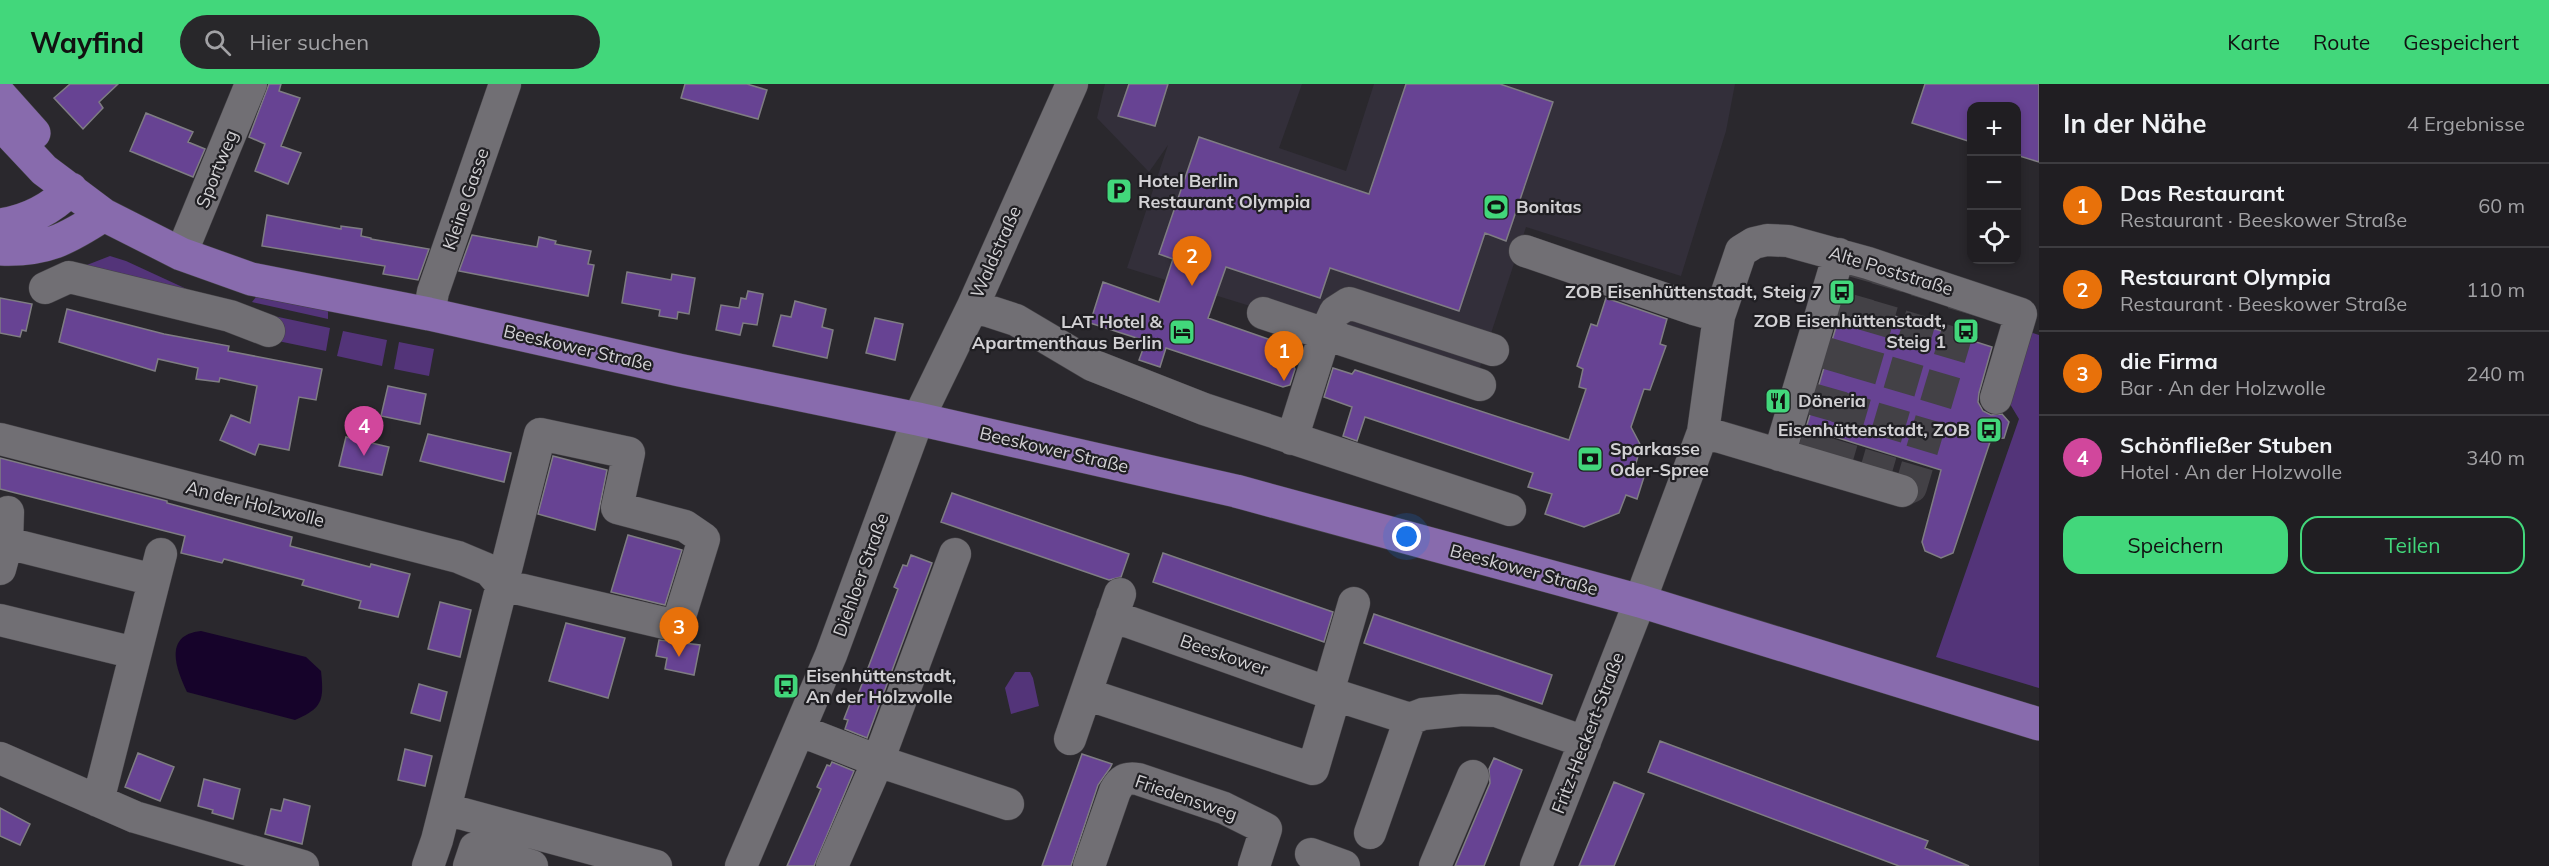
<!DOCTYPE html>
<html lang="de">
<head>
<meta charset="utf-8">
<style>
  :root { --surface:#201e22; --page:#28272a; --text:#f1f3f6; --muted:#a2a2a5; --line:#3d3c40; --accent:#42d77b }
  body { margin:0; font-family:Mulish,sans-serif; background:var(--page); color:var(--text) }
  .controls { position:absolute; right:18px; top:18px; display:grid; overflow:hidden; border-radius:12px; box-shadow:0 3px 9px #0003 }
  .controls button { width:54px; height:54px; display:grid; place-items:center; padding:0; border:0; border-bottom:2px solid var(--line); background:var(--surface); color:var(--text); font:30px sans-serif }
  .you { position:absolute; left:1407px; top:453px; width:21px; height:21px; margin:-15px; border:4px solid #fff; border-radius:50%; background:#1a73e8; box-shadow:0 0 0 9px #1a73e833 }
  .badge { display:grid; place-items:center; width:39px; height:39px; border-radius:50%; background:var(--accent); color:#fff; font-size:20px; font-weight:700 }
  .pin { position:absolute; translate:-50% -50px; filter:drop-shadow(0 2px 3px #0008) }
  .pin::after { content:''; position:absolute; top:32px; width:21px; height:18px; background:inherit; clip-path:polygon(0 0,100% 0,50% 100%) }
  .list { margin:0; padding:0; list-style:none }
  h2 { display:flex; justify-content:space-between; align-items:center; height:78px; margin:0; padding:0 24px; font-size:26px }
  h2 small { font-size:20px; font-weight:400; color:var(--muted) }
  .list li { display:grid; grid-template-columns:39px 1fr auto; gap:18px; align-items:center; box-sizing:border-box; height:84px; padding:0 24px; border-top:2px solid var(--line) }
  .list b { display:block; font-size:22px; white-space:nowrap }
  .list p { margin:0; font-size:20px; white-space:nowrap; color:var(--muted) }
  .list em { font-size:20px; font-style:normal; color:var(--muted) }
  .actions { display:flex; gap:12px; padding:18px 24px }
  .actions a { flex:1; padding:14px 0; border:2px solid var(--accent); border-radius:18px; text-align:center; font-size:21px; color:var(--accent) }
  .actions .main { background:var(--accent); color:#111 }
  .icon { flex:none; width:33px; height:33px; fill:none; stroke:currentColor; stroke-width:2; stroke-linecap:round; stroke-linejoin:round }
  .map { position:relative; flex:none; width:2039px; height:782px; overflow:hidden }
  header { display:flex; align-items:center; gap:36px; box-sizing:border-box; height:84px; padding:0 30px; background:var(--accent); color:#111 }
  header strong { font-size:28px }
  nav { display:flex; gap:33px; margin-inline-start:auto; font-size:21px }
  .search { width:420px; height:54px; background:var(--page); display:flex; align-items:center; gap:15px; box-sizing:border-box; padding:0 21px; border-radius:33px; color:var(--muted); font-size:22px }
  main { display:flex }
  aside { flex:1; background:var(--surface) }
  .map>svg:first-child { display:block }
</style>
</head>
<body>
<header>
<strong>Wayfind</strong>
<div class="search"><svg class="icon" aria-label="search" viewBox="0 0 24 24"><circle cx="10" cy="10" r="6"/><path d="M15 15l6 6"/></svg>Hier suchen</div>
<nav><a>Karte</a><a>Route</a><a>Gespeichert</a></nav>
</header>
<main>
<div class="map">
<svg width="2039" height="782" viewBox="0 0 2039 782">
  <rect width="100%" height="100%" fill="#2a282d"/>
  <path fill="#332f3a" d="M1105,0H1302L1279,64L1346,87L1374,0H1735L1726,47L1681,192L1526,143L1477,292L1127,184L1168,61L1149,88L1097,34Z"/>
  <path fill="#533479" d="M110,172L126,177L217,219L74,186Z
    M256,213L328,227V235L252,218Z
    M251,227L330,244L326,267L278,257Z
    M2024,246L2039,251V604L1936,573L2019,335L2004,310Z
    M343,247L387,256L382,282L337,272Z
    M399,258L434,265L429,292L394,285Z
    M1015,588H1030L1033,594L1039,622L1011,630L1005,604Z"/>
  <path fill="#16032a" d="M201,547L306,573L321,587C324,616 323,624 295,636L187,608C176,585 163,551 201,547Z"/>
  <path fill="#674393" stroke="#7f7d83" stroke-width="1.5" d="M70,0H118L99,18L103,24L83,45L54,14Z
    M269,0H281L279,7L300,14L281,62L301,69L288,100L255,87L265,60L249,53Z
    M685,0H747L767,6L758,35L681,14Z
    M1129,0H1168L1155,42L1118,32Z
    M1406,0H1500L1553,18L1506,157L1485,149L1459,227L1330,184L1320,214L1226,183L1208,234L1271,256L1267,268L1291,277L1295,285L1290,301L1283,303L1166,264L1160,283L1139,276L1146,257L1090,239L1103,198L1159,218L1173,175L1159,170L1199,53L1369,110Z
    M1925,0H2039V78L2016,71V22H1971V58L1912,39Z
    M146,29L193,48L188,58L205,65L193,93L130,67Z
    M267,131L341,145V142L362,145L361,152L371,154V155L429,165L418,196L383,190L385,182L262,162Z
    M472,151L537,163L539,153L556,157L555,160L591,167L588,180L594,181L588,212L459,187Z
    M627,188L671,196L672,190L695,194L689,230L678,228L677,235L659,232L660,226L622,219Z
    M748,207L763,210L757,241L743,239L740,251L716,246L721,221L739,224L741,214L746,215Z
    M0,214L32,220L26,247L22,246L20,253L0,249Z
    M1606,214L1667,235L1660,260L1666,262L1650,306L1644,305L1631,343L1641,362L1633,389L1644,393L1637,415L1626,411L1619,429L1584,443L1545,430L1552,410L1528,403L1533,389L1365,333L1357,357L1343,352L1352,323L1324,313L1333,284L1352,290L1355,286L1569,356L1586,305L1579,303L1583,285L1577,282L1591,240L1597,242Z
    M1844,216L1992,263L1979,309L1978,318L1983,327L1991,331L2002,330L2009,338L2004,354L1991,355L1953,469L1941,474L1925,467L1922,458L1941,386L1806,344Z
    M795,217L826,225L822,243L833,246L827,274L773,262L781,231L791,233Z
    M67,225L164,250L229,262L228,267L322,285L316,316L299,313L289,366L259,360L255,371L220,356L231,331L250,339L257,302L220,294L219,298L196,295L198,284L158,275L155,287L59,258Z
    M875,234L903,240L895,276L866,269Z
    M388,302L426,310L420,340L381,332Z
    M428,350L511,369L504,398L420,377Z
    M346,353L389,363L382,391L339,382Z
    M553,372L607,386L595,446L538,430Z
    M0,374L167,417V419L292,453L290,462L370,483L371,480L410,490L398,533L359,524L361,517L302,501L304,496L224,475L222,479L181,469L185,452L0,405Z
    M952,409L1129,470L1121,493L1109,496L941,438Z
    M628,451L682,466L665,521L611,508Z
    M1163,469L1333,528L1324,558L1153,498Z
    M911,471L932,479L867,654L845,645L848,636L844,635L853,612L857,613L898,505L894,503L903,481L907,482Z
    M440,518L471,526L460,573L428,565Z
    M1374,530L1552,591L1542,620L1364,559Z
    M566,539L625,554L608,614L549,597Z
    M659,556L700,561L694,591L665,585L667,574L656,572Z
    M419,600L447,608L440,637L411,629Z
    M1660,657L1928,757L1925,764L1969,782H1899L1648,688Z
    M405,665L432,672L425,702L398,696Z
    M138,669L174,683L160,717L125,703Z
    M1082,670L1112,680L1110,684L1098,701L1071,782H1042Z
    M1494,674L1522,686L1484,782H1455L1490,699L1489,685Z
    M832,678L854,687L814,782H787L821,705L817,703L827,681L830,682Z
    M204,695L240,705L233,735L212,729L213,726L198,722Z
    M1614,698L1644,710L1614,782H1579Z
    M284,715L310,722L302,760L265,750L271,725L281,727Z
    M0,724L30,740L20,761L0,752Z"/>
  <g fill="none" stroke-linecap="round" stroke-linejoin="round">
    <path stroke="#434146" stroke-width="32" stroke-dasharray="32 16" stroke-linecap="butt" d="M1810,381L1868,179
      M1833,388L1892,186
      M1872,400L1931,199
      M1902,407L1911,403L1968,212"/>
    <g stroke="#454347" stroke-width="33">
      <path id="minor" d="M1525,167L1694,225L1719,232
        M181,170L251,0
        M45,204L69,193L230,232L269,247
        M973,222L1016,236L1092,281L1204,325L1510,426
        M1263,229L1325,250L1335,228L1349,219L1493,266
        M429,230L433,208L505,0
        M1703,348L1902,407
        M540,350L629,369L617,424L685,442L704,455L677,542L502,501Z
        M0,355L458,473L489,486L502,501L437,756L428,782
        M1292,355L1325,250L1480,301
        M1779,371L1839,170
        M7,459L154,496
        M0,485L7,459L8,428
        M1112,532L1335,611
        M0,536L135,569
        M1328,608L1354,519
        M1086,610L1313,685L1335,611L1410,635L1423,630L1462,626L1496,627L1585,658
        M801,647L878,677L955,470
        M1070,655L1120,510
        M0,674L135,733L303,782
        M98,717L161,470
        M445,725L656,782
        M1370,749L1410,635
        M1311,770L1344,782
        M469,782L475,764L532,782
        M741,782L831,571L918,335L973,222L1072,0
        M832,782L878,677L1008,720
        M1089,782L1115,707C1121,696 1126,693 1138,695L1224,724L1266,745L1254,782
        M1435,782L1473,692
        M1536,782L1640,517L1703,348L1719,232L1741,167L1754,159L1767,156L1788,157L1868,179L2021,230L1996,314"/>
    </g>
    <g stroke="#454347" stroke-width="34">
      <path id="major" d="M0,11L34,49
        M0,39L44,86L104,131L181,170L251,195L429,230L679,286L918,335L1236,407L1640,517L2039,640
        M0,141C28,137 51,125 71,105
        M0,165C46,167 67,155 104,131"/>
    </g>
    <use href="#minor" stroke="#716f74" stroke-width="32"/>
    <use href="#major" stroke="#886bad" stroke-width="33"/>
  </g>
  <defs>
    <g id="parking-square" transform="scale(1.35)"><rect x="-9" y="-9" width="18" height="18" rx="4" fill="#42d77b" stroke="#201f23"/><path d="M-3.5-5.5H1a3.5 3.5 0 0 1 0 7H-1V5.5H-3.5ZM-1-3.4V-.6H.8a1.4 1.4 0 0 0 0-2.8Z" fill="#111"/></g>
    <g id="stadium-square" transform="scale(1.35)"><rect x="-9" y="-9" width="18" height="18" rx="4" fill="#42d77b" stroke="#201f23"/><path d="M0-5a6.5 5 0 1 0 0 10a6.5 5 0 1 0 0-10ZM-3.5-1.8h7v3.6h-7Z" fill="#111"/></g>
    <g id="bus-square" transform="scale(1.35)"><rect x="-9" y="-9" width="18" height="18" rx="4" fill="#42d77b" stroke="#201f23"/><path d="M-5-6H5V4H4V6H2V4H-2V6H-4V4H-5ZM-3.5-4V0h7V-4ZM-3.5 1.2v1.5H-2V1.2ZM2 1.2v1.5H3.5V1.2Z" fill="#111"/></g>
    <g id="hotel-square" transform="scale(1.35)"><rect x="-9" y="-9" width="18" height="18" rx="4" fill="#42d77b" stroke="#201f23"/><path d="M-6-4.5h1.5V1H6V5H4.5V3h-9V5H-6ZM-4 0a1.8 1.8 0 1 1 3.6 0ZM.5 0V-2.5h3Q6-2.5 6 0Z" fill="#111"/></g>
    <g id="restaurant-square" transform="scale(1.35)"><rect x="-9" y="-9" width="18" height="18" rx="4" fill="#42d77b" stroke="#201f23"/><path d="M-5-6h1v4h1v-4h1v4h1v-4h1v5L-1.5 .5V6h-2V.5L-5-1ZM5-6V6H3V1.5H1.5Q1.5-4 5-6Z" fill="#111"/></g>
    <g id="bank-square" transform="scale(1.35)"><rect x="-9" y="-9" width="18" height="18" rx="4" fill="#42d77b" stroke="#201f23"/><path d="M-6-4H6V4H-6ZM0-2.3a2.3 2.3 0 1 0 0 4.6a2.3 2.3 0 1 0 0-4.6Z" fill="#111"/></g>
  </defs>
  <g fill-rule="evenodd">
    <use href="#parking-square" x="1119" y="107"/>
    <use href="#stadium-square" x="1496" y="123"/>
    <use href="#bus-square" x="1842" y="208"/>
    <use href="#bus-square" x="1966" y="247"/>
    <use href="#hotel-square" x="1182" y="248"/>
    <use href="#restaurant-square" x="1778" y="317"/>
    <use href="#bus-square" x="1989" y="346"/>
    <use href="#bank-square" x="1590" y="375"/>
    <use href="#bus-square" x="786" y="602"/>
  </g>
  <g text-anchor="middle" stroke-width="4.5" stroke-linejoin="round" paint-order="stroke">
    <g font-size="18" fill="#d2d1d4" stroke="#201f23">
      <text transform="translate(217 85) rotate(-68)" y="6">Sportweg</text>
      <text transform="translate(466 115) rotate(-71)" y="6">Kleine Gasse</text>
      <text transform="translate(996 168) rotate(-66)" y="6">Waldstraße</text>
      <text transform="translate(1891 187) rotate(17)" y="6">Alte Poststraße</text>
      <text transform="translate(578 264) rotate(13)" y="6">Beeskower Straße</text>
      <text transform="translate(1054 366) rotate(13)" y="6">Beeskower Straße</text>
      <text transform="translate(255 420) rotate(14)" y="6">An der Holzwolle</text>
      <text transform="translate(1524 486) rotate(15)" y="6">Beeskower Straße</text>
      <text transform="translate(861 491) rotate(-70)" y="6">Diehloer Straße</text>
      <text transform="translate(1224 571) rotate(19)" y="6">Beeskower</text>
      <text transform="translate(1588 649) rotate(-69)" y="6">Fritz-Heckert-Straße</text>
      <text transform="translate(1186 714) rotate(19)" y="6">Friedensweg</text>
    </g>
    <g font-size="18" font-weight="bold" fill="#d2d1d4" stroke="#201f23" text-anchor="start">
      <text x="1138" y="103">Hotel Berlin<tspan x="1138" dy="21">Restaurant Olympia</tspan></text>
      <text x="1516" y="129">Bonitas</text>
      <text x="1822" y="214" text-anchor="end">ZOB Eisenhüttenstadt, Steig 7</text>
      <text x="1946" y="243" text-anchor="end">ZOB Eisenhüttenstadt,<tspan x="1946" dy="21">Steig 1</tspan></text>
      <text x="1162" y="244" text-anchor="end">LAT Hotel &amp;<tspan x="1162" dy="21">Apartmenthaus Berlin</tspan></text>
      <text x="1798" y="323">Döneria</text>
      <text x="1970" y="352" text-anchor="end">Eisenhüttenstadt, ZOB</text>
      <text x="1610" y="371">Sparkasse<tspan x="1610" dy="21">Oder-Spree</tspan></text>
      <text x="806" y="598">Eisenhüttenstadt,<tspan x="806" dy="21">An der Holzwolle</tspan></text>
    </g>
  </g>
</svg>
<div class="controls">
<button>+</button>
<button>−</button>
<button><svg class="icon" aria-label="locate" viewBox="0 0 24 24"><circle cx="12" cy="12" r="6"/><path d="M12 2v4M12 18v4M2 12h4M18 12h4"/></svg></button>
</div>
<div class="you"></div>
<div class="pin badge" style="left:1284px;top:297px;background:#e8710a">1</div>
<div class="pin badge" style="left:1192px;top:202px;background:#e8710a">2</div>
<div class="pin badge" style="left:679px;top:573px;background:#e8710a">3</div>
<div class="pin badge" style="left:364px;top:372px;background:#d1479c">4</div>
</div>
<aside>
<h2>In der Nähe<small>4 Ergebnisse</small></h2>
<ul class="list">
<li><span class="badge" style="background:#e8710a">1</span><div><b>Das Restaurant</b><p>Restaurant · Beeskower Straße</p></div><em>60 m</em></li>
<li><span class="badge" style="background:#e8710a">2</span><div><b>Restaurant Olympia</b><p>Restaurant · Beeskower Straße</p></div><em>110 m</em></li>
<li><span class="badge" style="background:#e8710a">3</span><div><b>die Firma</b><p>Bar · An der Holzwolle</p></div><em>240 m</em></li>
<li><span class="badge" style="background:#d1479c">4</span><div><b>Schönfließer Stuben</b><p>Hotel · An der Holzwolle</p></div><em>340 m</em></li>
</ul>
<div class="actions"><a class="main">Speichern</a><a>Teilen</a></div>
</aside>
</main>
</body>
</html>
